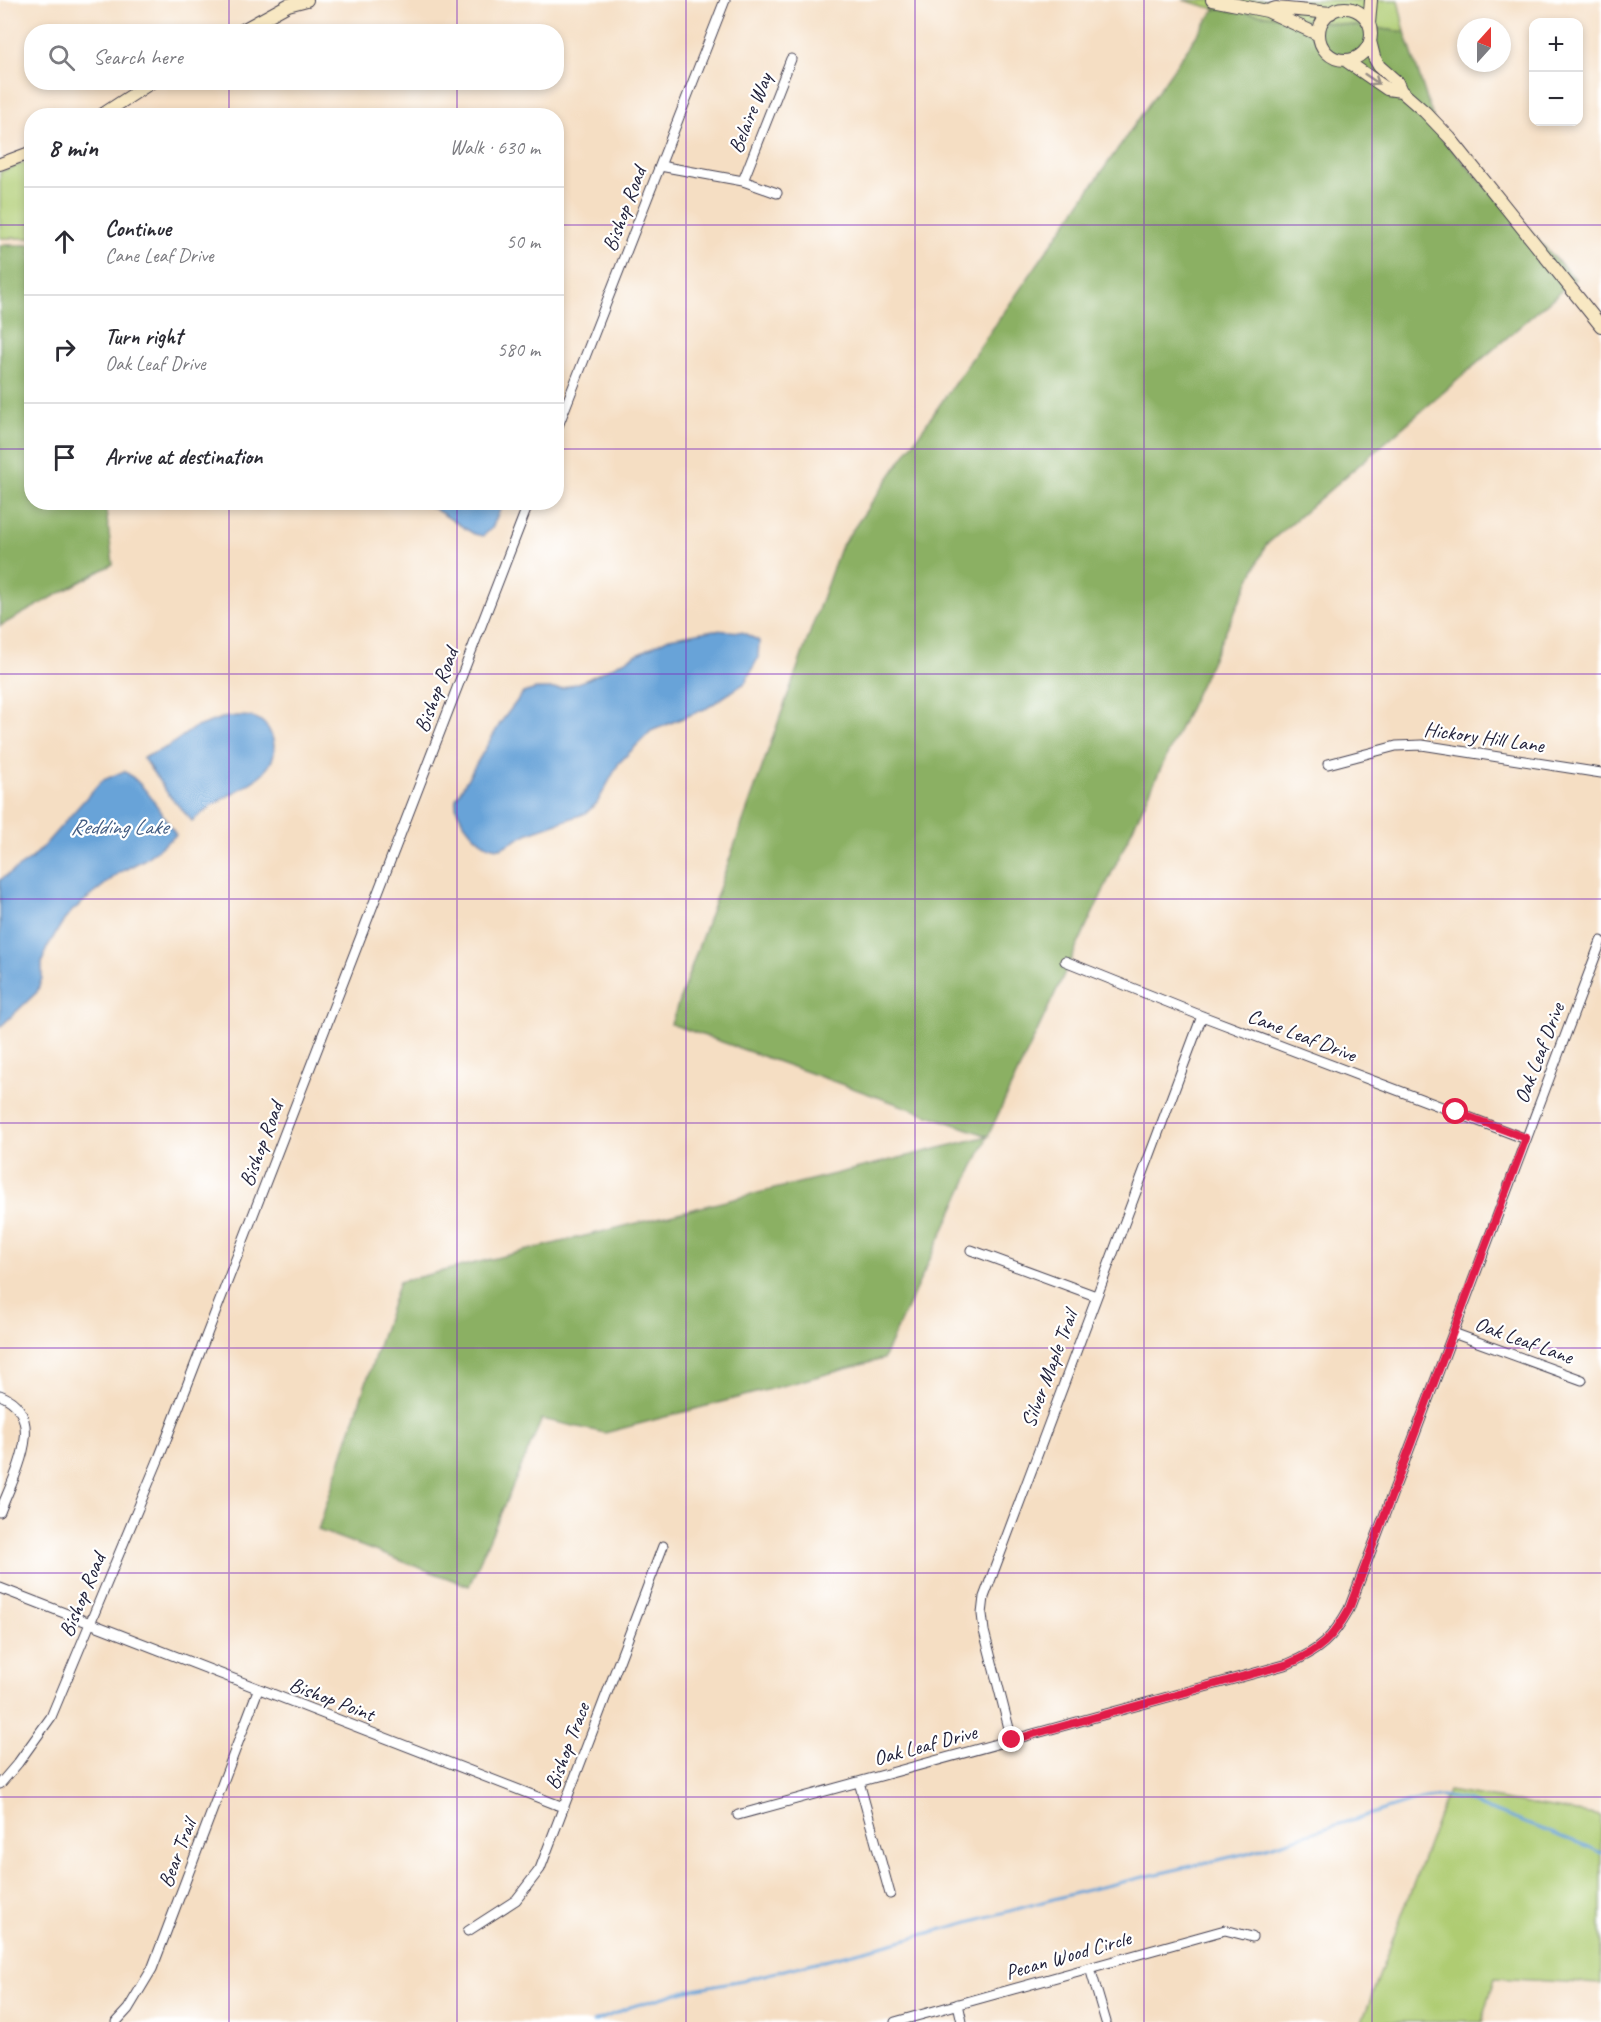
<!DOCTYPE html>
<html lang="en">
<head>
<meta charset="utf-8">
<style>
  :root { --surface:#fff; --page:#f7f7f7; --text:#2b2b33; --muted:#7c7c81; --line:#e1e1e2 }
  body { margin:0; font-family:Caveat,sans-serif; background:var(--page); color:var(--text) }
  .controls { position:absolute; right:18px; top:18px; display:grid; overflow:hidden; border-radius:12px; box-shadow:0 3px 9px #0003 }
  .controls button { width:54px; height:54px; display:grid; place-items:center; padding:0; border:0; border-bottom:2px solid var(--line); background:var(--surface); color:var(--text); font:30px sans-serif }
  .compass { position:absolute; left:1457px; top:18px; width:54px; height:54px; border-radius:50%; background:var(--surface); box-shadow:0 3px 9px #0003; rotate:21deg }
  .stop { position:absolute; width:18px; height:18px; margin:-14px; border:4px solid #e11d48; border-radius:50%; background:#fff }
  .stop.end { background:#e11d48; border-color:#fff; box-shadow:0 2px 6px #0008 }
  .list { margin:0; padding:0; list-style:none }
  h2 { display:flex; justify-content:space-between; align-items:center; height:78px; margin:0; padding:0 24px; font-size:26px }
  h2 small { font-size:20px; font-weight:400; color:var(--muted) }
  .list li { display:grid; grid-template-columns:39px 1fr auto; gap:18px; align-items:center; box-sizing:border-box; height:108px; padding:0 24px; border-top:2px solid var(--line) }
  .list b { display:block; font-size:22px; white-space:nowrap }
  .list p { margin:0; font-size:20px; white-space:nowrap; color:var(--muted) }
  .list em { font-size:20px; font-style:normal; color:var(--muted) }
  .icon { flex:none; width:33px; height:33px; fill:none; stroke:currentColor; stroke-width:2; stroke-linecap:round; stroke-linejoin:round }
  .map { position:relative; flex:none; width:1601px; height:2022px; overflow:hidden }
  .search { position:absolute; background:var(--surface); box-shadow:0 3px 9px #0003; left:24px; top:24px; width:540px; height:66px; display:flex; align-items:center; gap:15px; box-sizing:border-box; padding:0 21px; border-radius:24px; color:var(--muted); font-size:22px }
  .panel { position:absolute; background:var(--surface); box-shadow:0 3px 9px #0003; left:24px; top:108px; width:540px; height:402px; border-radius:24px }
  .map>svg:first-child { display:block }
</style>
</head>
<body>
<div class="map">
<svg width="1601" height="2022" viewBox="0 0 1601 2022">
  <rect width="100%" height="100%" fill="#fff"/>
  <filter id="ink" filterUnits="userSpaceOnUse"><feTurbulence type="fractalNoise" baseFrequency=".0167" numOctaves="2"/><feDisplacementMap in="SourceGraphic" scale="12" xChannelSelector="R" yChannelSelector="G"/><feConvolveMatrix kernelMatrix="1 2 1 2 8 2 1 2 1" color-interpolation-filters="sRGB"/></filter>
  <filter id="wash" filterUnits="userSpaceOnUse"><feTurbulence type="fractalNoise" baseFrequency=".008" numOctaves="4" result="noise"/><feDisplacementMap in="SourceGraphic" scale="24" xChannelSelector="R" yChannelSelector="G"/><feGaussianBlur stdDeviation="1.35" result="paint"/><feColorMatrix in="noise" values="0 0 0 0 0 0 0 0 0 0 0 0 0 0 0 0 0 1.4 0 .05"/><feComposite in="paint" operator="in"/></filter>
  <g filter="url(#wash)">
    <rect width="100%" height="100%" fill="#f5dec3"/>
    <path fill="#afcc72" stroke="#687756" stroke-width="1.5" d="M1183,0H1398L1405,32L1215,9Z
      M31,160V238H0V172Z
      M1448,1791L1601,1816V1984L1495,1978L1482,2022H1362Z"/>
    <path fill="#8bb064" stroke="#566950" stroke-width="1.5" d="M1215,9L1405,32L1439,136L1575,279L1266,545L883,1359L605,1433L542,1419L469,1586L318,1530L399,1282L988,1136L671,1024L840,548Z
      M0,245H31L32,502L105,503L113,564L0,626Z"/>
    <path fill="#68a3d8" stroke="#45628a" stroke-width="1.5" d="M425,503H503L492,528L483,536L474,534Z
      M714,630L742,632L759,641L758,658L745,683L707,708L651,731L619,763L597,803L586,813L529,833L501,848C496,848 491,847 487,845C474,839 453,813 456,798L501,722L523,693L536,689H561L588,679L669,638Z
      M237,716C252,716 261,717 269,730C290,769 244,786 219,801C210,807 201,814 192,821L168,794L143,758L169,746L194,728L222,718Z
      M124,771C147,785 161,813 176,835L145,859L119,873L72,911L62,923L46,949L42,963V978L37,992L0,1027V880L31,859L41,849L101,781Z"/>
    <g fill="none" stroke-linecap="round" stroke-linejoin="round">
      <path stroke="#68a3d8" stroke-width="3" d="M594,2022L630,2007L688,1990L748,1979L881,1946L1083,1891L1248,1853L1412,1801C1431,1797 1445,1795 1464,1800L1589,1847L1601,1853"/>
    </g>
  </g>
  <g filter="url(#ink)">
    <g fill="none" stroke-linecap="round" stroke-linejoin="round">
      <g stroke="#423e4f" stroke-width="11">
        <path id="street" d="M660,166L743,181L777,193
          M743,181L791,59
          M556,431L725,0
          M1328,764L1396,746L1422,745L1601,773
          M1065,961L1202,1016L1526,1139
          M971,1250L1096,1296
          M1453,1333L1582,1380
          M0,1395C50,1415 13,1477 0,1512
          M0,1588L563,1807
          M1012,1740L984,1631L982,1614L984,1597L1202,1016
          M859,1782L890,1894
          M0,1784L18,1763L51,1717L159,1458L529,502
          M738,1815L1288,1664C1319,1651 1333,1638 1349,1609L1601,941
          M468,1931L516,1900L540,1869L663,1546
          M1090,1968L1106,2022
          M958,2004L962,2022
          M116,2022L128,2009L152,1969L258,1690
          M895,2022L1225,1930L1252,1937"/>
      </g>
      <g stroke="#423e4f" stroke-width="14">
        <path id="secondary" d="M1212,0L1267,11L1319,35
          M1319 34a26 26 0 1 1 52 0a26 26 0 1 1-52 0Z
          M1267,11L1276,8L1331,13
          M1369,24L1371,0
          M239,32L288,5L307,0
          M1370,41L1374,57L1379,66L1397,82L1401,91L1425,112L1450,138L1601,326
          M1345,60L1387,89L1401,91
          M100,116L152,82
          M0,164L32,152"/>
      </g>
      <use href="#street" stroke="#fff" stroke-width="9"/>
      <use href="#secondary" stroke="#f8e8c3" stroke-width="12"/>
    </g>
    <defs><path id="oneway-shaft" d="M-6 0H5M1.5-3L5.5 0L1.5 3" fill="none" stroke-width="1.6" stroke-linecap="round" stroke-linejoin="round" transform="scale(1.5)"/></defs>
    <use stroke="#988f86" href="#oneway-shaft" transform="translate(1372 79) rotate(34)"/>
  </g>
  <g fill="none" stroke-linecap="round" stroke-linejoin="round" filter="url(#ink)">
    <path stroke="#e11d48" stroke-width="8" d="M1012,1740L1288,1664C1319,1651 1333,1638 1349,1609L1526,1138L1456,1112"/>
  </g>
  <path fill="none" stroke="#7b2cbf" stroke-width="1.5" stroke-opacity="0.55" d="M229,0V32M457,0V32M686,0V2022M915,0V2022M1144,0V2022M1372,0V2022M229,82V116M457,82V116M0,225H32M556,225H1601M0,449H32M556,449H1601M229,502V2022M457,502V2022M0,674H1601M0,899H1601M0,1123H1601M0,1348H1601M0,1573H1601M0,1797H1601"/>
  <g text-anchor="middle" stroke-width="4.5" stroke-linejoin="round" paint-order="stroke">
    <g font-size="21" fill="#22223b" stroke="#fff">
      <text transform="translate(750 113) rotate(-68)" y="7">Belaire Way</text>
      <text transform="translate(624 209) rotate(-69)" y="7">Bishop Road</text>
      <text transform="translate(436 690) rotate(-69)" y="7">Bishop Road</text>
      <text transform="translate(1484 737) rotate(8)" y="7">Hickory Hill Lane</text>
      <text transform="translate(1302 1035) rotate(21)" y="7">Cane Leaf Drive</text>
      <text transform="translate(1539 1053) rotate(-69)" y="7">Oak Leaf Drive</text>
      <text transform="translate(261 1144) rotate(-69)" y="7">Bishop Road</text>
      <text transform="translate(1524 1340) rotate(20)" y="7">Oak Leaf Lane</text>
      <text transform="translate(1049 1369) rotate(-69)" y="7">Silver Maple Trail</text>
      <text transform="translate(82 1595) rotate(-67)" y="7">Bishop Road</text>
      <text transform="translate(332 1699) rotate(21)" y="7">Bishop Point</text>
      <text transform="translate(925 1745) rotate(-15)" y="7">Oak Leaf Drive</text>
      <text transform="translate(567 1746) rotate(-69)" y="7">Bishop Trace</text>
      <text transform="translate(177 1853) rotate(-69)" y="7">Bear Trail</text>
      <text transform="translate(1068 1955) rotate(-16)" y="7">Pecan Wood Circle</text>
    </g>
    <g font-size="22" font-style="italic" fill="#425c82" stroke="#fff">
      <text x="119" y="834">Redding Lake</text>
    </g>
  </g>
</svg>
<div class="controls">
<button>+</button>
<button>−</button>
</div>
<svg class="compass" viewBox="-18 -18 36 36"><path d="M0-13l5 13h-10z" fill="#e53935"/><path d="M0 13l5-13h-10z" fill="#7c7c81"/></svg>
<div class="stop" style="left:1456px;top:1112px"></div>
<div class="stop end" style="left:1012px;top:1740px"></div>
<div class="search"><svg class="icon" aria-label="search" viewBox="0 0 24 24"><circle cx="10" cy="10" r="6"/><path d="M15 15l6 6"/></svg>Search here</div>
<section class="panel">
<h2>8 min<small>Walk · 630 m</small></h2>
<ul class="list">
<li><svg class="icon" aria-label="ahead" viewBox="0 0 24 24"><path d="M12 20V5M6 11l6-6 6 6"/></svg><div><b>Continue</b><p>Cane Leaf Drive</p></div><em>50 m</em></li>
<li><svg class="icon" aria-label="right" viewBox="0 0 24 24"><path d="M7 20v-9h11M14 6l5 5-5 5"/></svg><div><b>Turn right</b><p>Oak Leaf Drive</p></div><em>580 m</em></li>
<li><svg class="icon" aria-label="arrive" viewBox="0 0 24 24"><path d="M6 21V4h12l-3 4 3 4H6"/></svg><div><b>Arrive at destination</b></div></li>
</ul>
</section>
</div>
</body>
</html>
